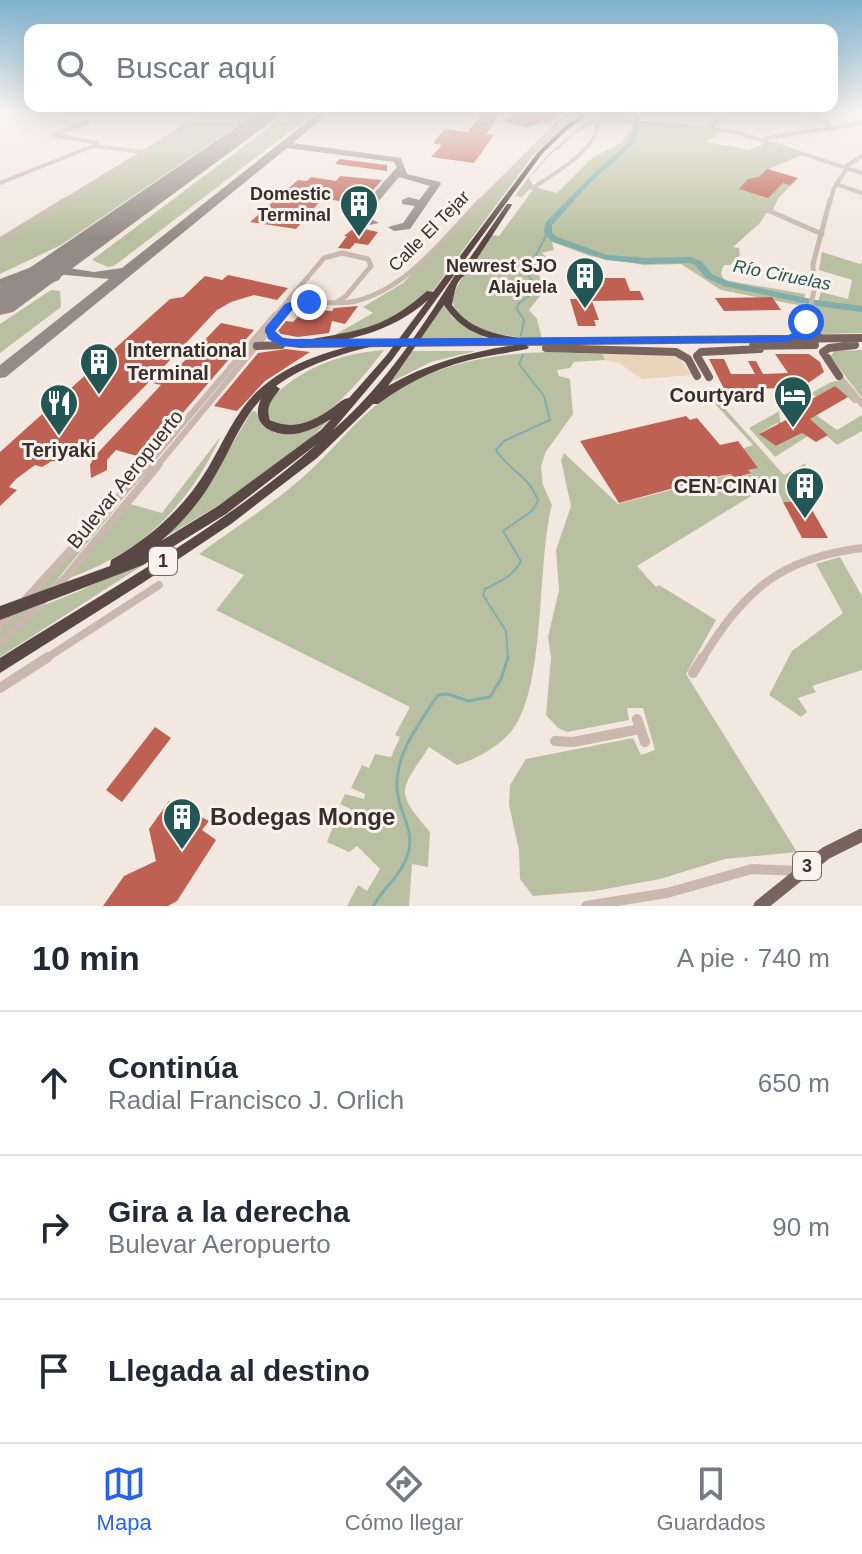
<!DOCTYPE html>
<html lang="es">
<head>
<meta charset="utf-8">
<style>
  :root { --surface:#fff; --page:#f6f6f7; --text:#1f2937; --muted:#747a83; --line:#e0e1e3; --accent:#2563eb }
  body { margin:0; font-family:Helvetica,sans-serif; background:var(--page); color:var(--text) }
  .stop { position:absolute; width:24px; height:24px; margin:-18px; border:6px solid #2563eb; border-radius:50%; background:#fff }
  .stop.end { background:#2563eb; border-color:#fff; box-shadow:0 2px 8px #0008 }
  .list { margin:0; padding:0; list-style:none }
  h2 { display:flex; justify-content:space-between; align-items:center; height:104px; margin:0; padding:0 32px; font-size:34px }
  h2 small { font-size:26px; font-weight:400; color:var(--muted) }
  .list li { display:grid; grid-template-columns:52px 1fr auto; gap:24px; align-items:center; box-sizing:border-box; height:144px; padding:0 32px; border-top:2px solid var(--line) }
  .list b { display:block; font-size:30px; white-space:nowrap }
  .list p { margin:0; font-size:26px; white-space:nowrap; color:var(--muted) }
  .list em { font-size:26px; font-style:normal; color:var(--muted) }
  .icon { flex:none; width:44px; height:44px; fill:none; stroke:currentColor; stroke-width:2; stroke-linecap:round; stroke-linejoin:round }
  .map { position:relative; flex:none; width:862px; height:906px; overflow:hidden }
  .search { position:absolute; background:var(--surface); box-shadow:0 8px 32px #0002; left:24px; right:24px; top:24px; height:88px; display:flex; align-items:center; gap:20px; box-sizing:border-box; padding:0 28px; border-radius:16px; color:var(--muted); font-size:30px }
  .sheet { height:536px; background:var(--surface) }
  nav { display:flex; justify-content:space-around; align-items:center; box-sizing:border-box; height:112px; border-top:2px solid var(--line); background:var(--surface); font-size:22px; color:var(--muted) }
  nav a { display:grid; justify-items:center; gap:4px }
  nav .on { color:var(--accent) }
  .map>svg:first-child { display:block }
</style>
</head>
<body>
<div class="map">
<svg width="862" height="906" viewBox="0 0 862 906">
  <rect width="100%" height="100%" fill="#f2e8e0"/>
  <path fill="#b9c0a1" d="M213,111H259L61,245L0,274V242Z
    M291,111H317L114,266L108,267L92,260Z
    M573,111H589L555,135L534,154L432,292L391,322L337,337L336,334L373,313L363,307L403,283L544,137L573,116Z
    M606,111H626L624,121L601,118L571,136L558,150H555L529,178L533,185L522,197L515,196C541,159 566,133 606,111Z
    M634,124L720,131L707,142L749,150L769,142L804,154L769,169L799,178L779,197L771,213L767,212L760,223L733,247L739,248L740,255L730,265H724L721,273L724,280L805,294L803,306L721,290L681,264L644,265L590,256L552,242L554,250L542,253L552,262L539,274L544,291L529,310L537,319L542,339C520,339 440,331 455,292C463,272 480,253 492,235L499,236L535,187L557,193L593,157L622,143Z
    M822,252L860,264L862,262V333L821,334L812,329L811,322L821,292L848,299L852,280L819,270Z
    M51,290L60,291L61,307L0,353V324Z
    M444,305L453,318L485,338L419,340Z
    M384,350C365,375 301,459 267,415L270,400C300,368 341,353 384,350Z
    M862,350V398L830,356L835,351Z
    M412,351H476L431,362L385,385Z
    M547,352L603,354L605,360L574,362L570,368L557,370L559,376L570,379L573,414L545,453L541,467L543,485L552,505C536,564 547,693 509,734C495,749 476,759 457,765L429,747C400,791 394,790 430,832L428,867L412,864L409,906H347L358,885L367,891L380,869L357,846L349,852L327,842L334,824L327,821L331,810L348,817L351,809L340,804L345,794L364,799L365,794L351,788L362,765L369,768L375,754L391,757L400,737L395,735L410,707L216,610L244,575L199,554C233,529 270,506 302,478C325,458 344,434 367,413C416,368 482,354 547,352Z
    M836,381H840L857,403H854L835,386L816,397L811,393L807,395L811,399L802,405L837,430L862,415V431L837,445L801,413L787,421L785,413L779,412L781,425L777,423L760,433L776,446L802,433L808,436L775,457L749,428L831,382Z
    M712,394L784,475L806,463L802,483L807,501L783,502L774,482L637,566L656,587L659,585L716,620L686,674L797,852L725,859L660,879L595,891L533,896L520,879L519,850L509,805L510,785L526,759L633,738L641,755L655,750L643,708H627L629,720L567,732L558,728L546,715L551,658L548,637L559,590L556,550L571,506L561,460L564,453L618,504L731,474L734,478L750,474L748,470L757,468L742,449L753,445L716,405Z
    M255,411C259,416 262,423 266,427C283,444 315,423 333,416C285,468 222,503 162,539L206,490L251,412Z
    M221,436C187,508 142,552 67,579L130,504L162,513Z
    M121,502L38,603L0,640V630Z
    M179,542L0,657V648L44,605L82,590Z
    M840,557L862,596V670L812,686L816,692L798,698L807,712L801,717L769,695L792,651L843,613L816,564Z"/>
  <path fill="#ead5ba" d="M603,354L677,355L692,375L642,379L619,363L605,360Z"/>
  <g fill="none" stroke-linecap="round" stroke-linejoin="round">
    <path stroke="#81adaa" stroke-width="2" d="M521,335L524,320L517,309L518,304L537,290L527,272L548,232
      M508,659L506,631L483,595L485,589C500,582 513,576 521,561L503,531L532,511L538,501C530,476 509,471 496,450L504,441L550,420L544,396L519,364L523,355"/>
    <path stroke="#81adaa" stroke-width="3" d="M373,906C384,887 405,872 409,849C413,830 401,814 398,796C391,758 419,724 438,695L448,694L468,701L490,697L501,679L508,657"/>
    <path fill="#81adaa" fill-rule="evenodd" d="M642,111H665L646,114L640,118L636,142L592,181L552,225V232L557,237L607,255L645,258L690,257L701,261L712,274L730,282L816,300L862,306V312L816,306L724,286L706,278L695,265L689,263L645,264L606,260L551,241L544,232L545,223L588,179L631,140L634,117Z"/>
    <path fill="#958b86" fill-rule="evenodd" d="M321,111H331L293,143L401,158L407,174L440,182L441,184L410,229L394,231L388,227L403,223L415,206L402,204V200L409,197L419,200L430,186L399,177L366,216L379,223L369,225L353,217L397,167L394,162L287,148L6,377L0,378V365L109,279L56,274L61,277L59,280L16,297L11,296V290L53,273L34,275L0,288V279L29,268L107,226L111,227V233L50,265L94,272L122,268Z"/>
    <path fill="#958b86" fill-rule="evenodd" d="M260,111H286L13,312L0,315V288Z"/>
  </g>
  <path fill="#be6152" d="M484,111H502L486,134L494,135L474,163L431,157L442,145L433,143L445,129L468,132Z
    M521,111H558L562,112L548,124L542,122L528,128L503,121Z
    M340,159L387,165V171L335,164Z
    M767,169L797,178L790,185L783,183L768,198L739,189L748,179L759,177Z
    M340,176L382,180L360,205L323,198L296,229L250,222L298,180L307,181L311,177L336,181Z
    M355,227L378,232L368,245L355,243L350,249L338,248L347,236H344Z
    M228,275L288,288L277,300L254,295L231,302L217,310L154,377L166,380L221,323L254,330L144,458L116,450L107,460V470L91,478L90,465L94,457L161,385L149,382L87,445L78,443L59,462L52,461L42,467L35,465L16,479L9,487L17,490L0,506V452L170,299L183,297L205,276L222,280Z
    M576,278H625L630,291H640L644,300L592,301L599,320H594L596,326H578L570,299H583Z
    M772,297L781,310L724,311L715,298Z
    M358,306L345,324L332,321L329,333L298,337L281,334L278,331L286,321L293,322L305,309L332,311L334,308Z
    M286,349L310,352L265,381L237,411L214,406L258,353Z
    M775,354H809L820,362L824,372L801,388L724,389L709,359H724L731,374H755L748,361H756L763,374L788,373Z
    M835,386L848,397L810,419L828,435L816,442L802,433L776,446L759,434L807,409L801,405Z
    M686,416L690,420L697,418L720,445L738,441L758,468L748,470L751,473L734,478L731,474L714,477L619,503L580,441Z
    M807,501L828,538H802L783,502Z
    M155,727L171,738L122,802L106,790Z
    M169,801L209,821L202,830L216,840L177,901L168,906H103L124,876L156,861L149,829Z"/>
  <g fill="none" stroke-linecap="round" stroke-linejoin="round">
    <path stroke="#cab7ad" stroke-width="4" d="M806,111L834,128
      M853,111L862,115
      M88,122L53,135L97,143
      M709,129L725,111
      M766,138L862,123
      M845,167L862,156
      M0,183L93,146L143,152
      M836,184L862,193
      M532,188C551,176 600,148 597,123L604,119L736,132L862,173
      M62,202L210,111
      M479,202L570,111
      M830,202L834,188L847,168"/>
    <path stroke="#cab7ad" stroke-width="5" d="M765,209L822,234
      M0,240L65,200
      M274,317L324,258L342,253L368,259L371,266L346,296L337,302
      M281,317C301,292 328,308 356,301C408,288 445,237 481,200
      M808,317L814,291L813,264L830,200"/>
    <path stroke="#cab7ad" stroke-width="6" d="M806,326L808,315
      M839,376L862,404
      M147,466L275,315
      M157,466L282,315"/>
    <path stroke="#cab7ad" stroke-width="8" d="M24,601L149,464
      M0,625L15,610
      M0,644L65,578L159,464
      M45,659L159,585
      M702,659C744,590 781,558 862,548"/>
    <path stroke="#cab7ad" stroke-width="10" d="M693,673L703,657
      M0,688L48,657
      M637,719L645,742
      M555,741L573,742L640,729
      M586,906L667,893L752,869L800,871"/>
    <path stroke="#79645d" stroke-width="8" d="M269,331L277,341L300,344L862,338
      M794,337L802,333L806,326L820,338
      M257,346L281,345
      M753,346L815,345
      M546,348L676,352L688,359L697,376
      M839,376L823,352L829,348L855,345
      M709,377L697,356L701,352L760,349"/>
    <path stroke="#79645d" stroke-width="13" d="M760,906L826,853L862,835"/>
    <path fill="#594743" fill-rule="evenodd" d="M588,111H594L568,129L542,154L461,265H465L507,204H511L512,205L467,274C455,280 455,293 452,305C471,332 499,334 528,340L530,342L526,345L529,347L527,349C513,352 497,354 483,357C444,365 410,380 378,404H373L317,458L231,524L141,584L0,673V658C107,590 222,528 317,444L226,514L143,565L0,620V606L110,566L111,560C151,537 184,508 208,468C226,438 238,405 267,383C297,359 337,349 374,340L377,341V345C341,354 307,364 276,386L280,389C272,400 265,406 270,420C293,431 313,422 332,408C339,403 342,399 349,398L386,356L428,300C391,333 347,341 300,347L295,344L297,342C354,330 380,333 427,291L433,292L538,152L564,127ZM460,267C423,326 386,384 333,430L392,360ZM444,305C463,334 489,340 522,344C474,351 430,362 388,386ZM261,399C248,427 277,438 300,433C311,430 321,425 331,419L321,430L218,506L161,541C183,522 202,500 216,474C231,449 241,421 261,399Z"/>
  </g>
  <linearGradient id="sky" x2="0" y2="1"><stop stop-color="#7fb1cf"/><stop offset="0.47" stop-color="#f9f5f1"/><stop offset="1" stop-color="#f9f5f1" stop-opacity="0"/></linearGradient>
  <rect width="862" height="238" fill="url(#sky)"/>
  <path fill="#2563eb" d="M298,299L314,302L293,309L275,331L284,339L786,336L797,331L802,320L811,322L805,336L787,342L300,347L282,346L268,339L265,328L285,304Z"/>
  <defs>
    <g id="building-pin" transform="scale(2)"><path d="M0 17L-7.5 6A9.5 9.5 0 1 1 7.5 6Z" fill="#235755" stroke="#f9f2ed"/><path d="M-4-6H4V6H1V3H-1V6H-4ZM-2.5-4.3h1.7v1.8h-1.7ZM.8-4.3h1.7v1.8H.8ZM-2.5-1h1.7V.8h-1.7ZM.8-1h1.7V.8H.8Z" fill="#fff"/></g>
    <g id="hotel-pin" transform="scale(2)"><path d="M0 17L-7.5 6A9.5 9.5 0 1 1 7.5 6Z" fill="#235755" stroke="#f9f2ed"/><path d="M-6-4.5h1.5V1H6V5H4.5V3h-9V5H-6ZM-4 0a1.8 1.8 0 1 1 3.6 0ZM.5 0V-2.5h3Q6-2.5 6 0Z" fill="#fff"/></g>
    <g id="restaurant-pin" transform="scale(2)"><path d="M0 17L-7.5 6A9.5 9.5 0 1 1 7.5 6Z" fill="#235755" stroke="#f9f2ed"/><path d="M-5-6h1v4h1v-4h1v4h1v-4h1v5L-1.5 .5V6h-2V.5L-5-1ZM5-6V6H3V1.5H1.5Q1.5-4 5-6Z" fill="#fff"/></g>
  </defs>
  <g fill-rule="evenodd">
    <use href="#building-pin" x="359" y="204"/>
    <use href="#building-pin" x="585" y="276"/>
    <use href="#building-pin" x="99" y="362"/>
    <use href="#hotel-pin" x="793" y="395"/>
    <use href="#restaurant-pin" x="59" y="403"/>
    <use href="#building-pin" x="805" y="486"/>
    <use href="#building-pin" x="182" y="817"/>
  </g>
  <g text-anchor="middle" stroke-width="6" stroke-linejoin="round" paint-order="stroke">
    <g font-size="18" font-weight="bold" fill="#382e2b" stroke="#f9f2ed" text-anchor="end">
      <text x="331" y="200">Domestic<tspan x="331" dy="21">Terminal</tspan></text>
      <text x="557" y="272">Newrest SJO<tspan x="557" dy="21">Alajuela</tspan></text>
    </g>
    <g font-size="18" fill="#382e2b" stroke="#f9f2ed">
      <text transform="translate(429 231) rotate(-45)" y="6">Calle El Tejar</text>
    </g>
    <g font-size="18" font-style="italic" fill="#235755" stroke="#f9f2ed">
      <text transform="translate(782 275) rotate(11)" y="6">Río Ciruelas</text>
    </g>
    <g fill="#f9f2ed" stroke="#726965" stroke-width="2">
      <rect x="149" y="547" width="28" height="28" rx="6"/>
      <rect x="793" y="852" width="28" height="28" rx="6"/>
    </g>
    <g font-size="18" font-weight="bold" fill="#382e2b">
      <text x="163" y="567">1</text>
      <text x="807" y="872">3</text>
    </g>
    <g font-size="20" font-weight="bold" fill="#382e2b" stroke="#f9f2ed" text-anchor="end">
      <text x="127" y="357" text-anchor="start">International<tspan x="127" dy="23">Terminal</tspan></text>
      <text x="765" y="402">Courtyard</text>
      <text x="59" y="457" text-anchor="middle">Teriyaki</text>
      <text x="777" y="493">CEN-CINAI</text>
    </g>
    <g font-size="20" fill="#382e2b" stroke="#f9f2ed">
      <text transform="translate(125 479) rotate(-51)" y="7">Bulevar Aeropuerto</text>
    </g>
    <g font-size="24" font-weight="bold" fill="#382e2b" stroke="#f9f2ed" text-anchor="start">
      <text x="210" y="825">Bodegas Monge</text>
    </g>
  </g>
</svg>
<div class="stop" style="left:806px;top:322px"></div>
<div class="stop end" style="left:309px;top:302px"></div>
<div class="search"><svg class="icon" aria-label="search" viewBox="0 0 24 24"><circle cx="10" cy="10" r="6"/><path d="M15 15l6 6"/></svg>Buscar aquí</div>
</div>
<section class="sheet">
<h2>10 min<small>A pie · 740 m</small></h2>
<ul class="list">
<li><svg class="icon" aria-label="ahead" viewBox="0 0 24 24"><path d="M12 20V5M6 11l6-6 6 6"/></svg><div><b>Continúa</b><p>Radial Francisco J. Orlich</p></div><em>650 m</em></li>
<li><svg class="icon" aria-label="right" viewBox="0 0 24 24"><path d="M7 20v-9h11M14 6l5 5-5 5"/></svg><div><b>Gira a la derecha</b><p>Bulevar Aeropuerto</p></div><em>90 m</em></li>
<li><svg class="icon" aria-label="arrive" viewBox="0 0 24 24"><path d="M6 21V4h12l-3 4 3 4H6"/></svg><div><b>Llegada al destino</b></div></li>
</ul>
</section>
<nav>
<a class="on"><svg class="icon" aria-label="map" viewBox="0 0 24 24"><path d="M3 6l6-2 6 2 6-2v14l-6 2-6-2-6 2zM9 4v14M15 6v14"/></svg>Mapa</a>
<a><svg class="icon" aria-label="directions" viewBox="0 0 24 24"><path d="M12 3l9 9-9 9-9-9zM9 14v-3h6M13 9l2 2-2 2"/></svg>Cómo llegar</a>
<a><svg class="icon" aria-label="saved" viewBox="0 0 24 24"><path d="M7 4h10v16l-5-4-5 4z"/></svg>Guardados</a>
</nav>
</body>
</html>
